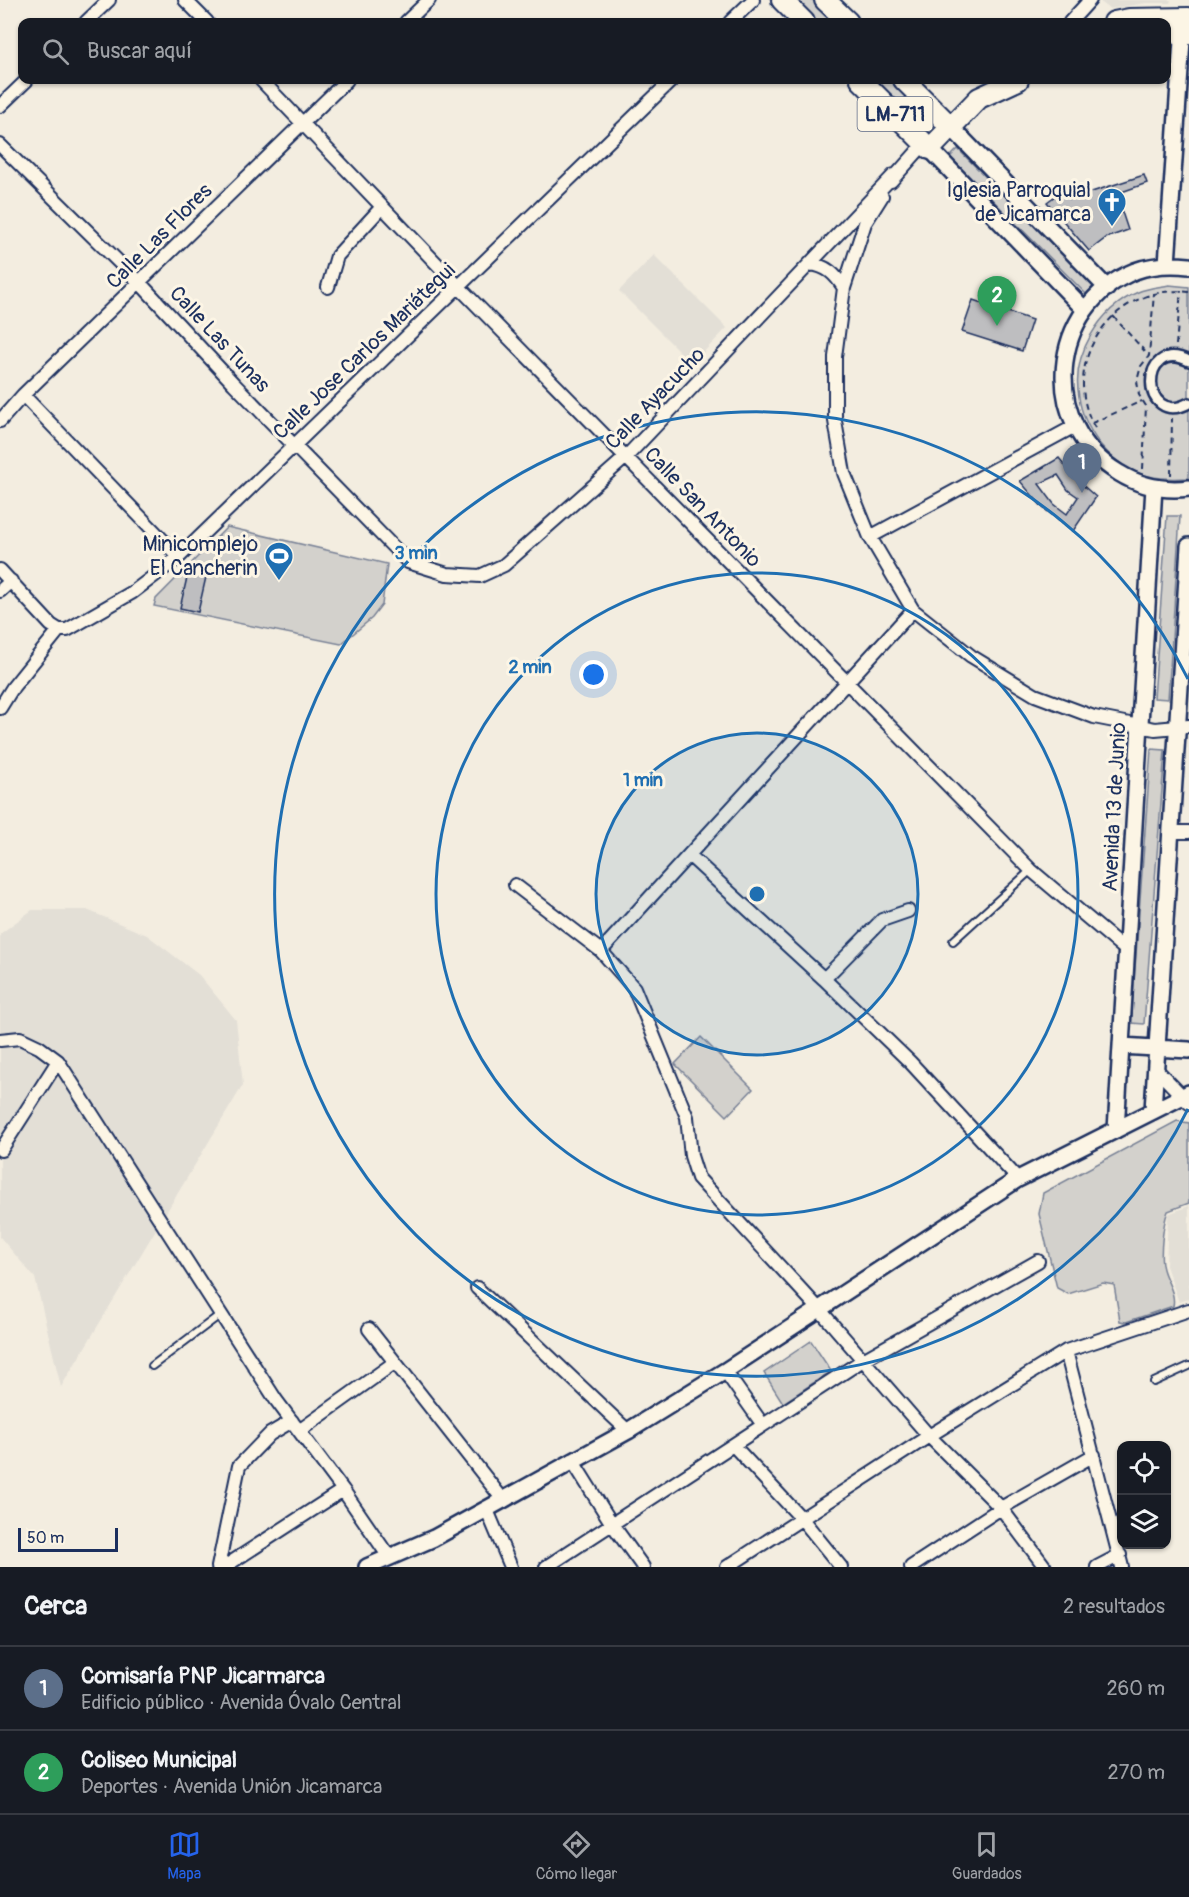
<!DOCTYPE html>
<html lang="es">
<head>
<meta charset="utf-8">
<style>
  :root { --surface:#171b24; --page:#20242c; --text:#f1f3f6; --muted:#9ea1a6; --line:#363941; --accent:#2563eb }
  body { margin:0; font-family:Pangolin,sans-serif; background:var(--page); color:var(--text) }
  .controls { position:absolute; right:18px; bottom:18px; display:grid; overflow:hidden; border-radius:12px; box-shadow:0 2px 4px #0004 }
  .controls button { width:54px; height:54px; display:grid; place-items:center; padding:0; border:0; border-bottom:2px solid var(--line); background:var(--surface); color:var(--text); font:30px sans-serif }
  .scale { position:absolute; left:18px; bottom:15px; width:100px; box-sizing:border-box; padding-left:6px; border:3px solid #1b2f5e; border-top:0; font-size:16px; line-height:21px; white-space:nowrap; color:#1b2f5e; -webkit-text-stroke:4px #fcf5e5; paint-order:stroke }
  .you { position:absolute; left:594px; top:675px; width:21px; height:21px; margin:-15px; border:4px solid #fff; border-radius:50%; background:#1a73e8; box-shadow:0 0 0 9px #1a73e833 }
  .badge { display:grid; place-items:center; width:39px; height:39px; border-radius:50%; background:var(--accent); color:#fff; font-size:20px; font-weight:700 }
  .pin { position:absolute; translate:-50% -50px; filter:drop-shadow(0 2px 3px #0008) }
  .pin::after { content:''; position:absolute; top:32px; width:21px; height:18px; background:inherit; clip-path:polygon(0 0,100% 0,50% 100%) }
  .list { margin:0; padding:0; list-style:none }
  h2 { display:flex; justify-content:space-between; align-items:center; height:78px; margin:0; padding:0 24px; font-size:26px }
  h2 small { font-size:20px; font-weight:400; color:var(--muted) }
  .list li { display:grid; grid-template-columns:39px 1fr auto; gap:18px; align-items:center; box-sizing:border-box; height:84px; padding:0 24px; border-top:2px solid var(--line) }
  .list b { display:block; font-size:22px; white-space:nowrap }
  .list p { margin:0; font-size:20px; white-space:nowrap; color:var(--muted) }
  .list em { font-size:20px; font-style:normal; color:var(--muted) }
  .icon { flex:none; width:33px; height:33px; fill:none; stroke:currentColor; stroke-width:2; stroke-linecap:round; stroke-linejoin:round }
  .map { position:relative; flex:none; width:1189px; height:1567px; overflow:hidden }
  .search { position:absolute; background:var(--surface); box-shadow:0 2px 4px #0004; left:18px; right:18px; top:18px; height:66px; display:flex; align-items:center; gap:15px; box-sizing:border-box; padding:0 21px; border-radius:12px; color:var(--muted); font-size:22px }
  .sheet { height:246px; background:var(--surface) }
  nav { display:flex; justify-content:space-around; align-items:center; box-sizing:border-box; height:84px; border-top:2px solid var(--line); background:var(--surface); font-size:16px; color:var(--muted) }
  nav a { display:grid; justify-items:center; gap:3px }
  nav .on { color:var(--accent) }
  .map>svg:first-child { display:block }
</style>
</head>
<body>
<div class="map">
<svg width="1189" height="1567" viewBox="0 0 1189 1567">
  <rect width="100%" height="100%" fill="#f3ede0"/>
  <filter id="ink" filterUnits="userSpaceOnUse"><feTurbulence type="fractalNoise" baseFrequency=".0167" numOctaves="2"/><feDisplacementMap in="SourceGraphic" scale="12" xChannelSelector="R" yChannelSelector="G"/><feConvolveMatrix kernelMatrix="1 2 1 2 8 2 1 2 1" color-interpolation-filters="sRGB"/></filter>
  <g filter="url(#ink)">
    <path fill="#e3dfd6" d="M1098,0H1171L1170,3H1146L1110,9Z
      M654,255L727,328L692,364L619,291Z
      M32,910H87L147,935L199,975L236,1020L243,1085L61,1387L35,1278L0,1237V934Z
      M1189,1206V1299L1179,1302L1166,1266L1168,1214Z"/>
    <path fill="#d3d1cc" stroke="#778095" stroke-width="1.5" d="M795,0H815L837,22H816Z
      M872,80H892L917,105L906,116Z
      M958,149L1094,286L1086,294L950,157Z
      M1169,285L1189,287V478C1170,479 1153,479 1135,472C1121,466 1108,454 1099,443C1089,429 1081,415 1079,397C1071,355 1099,309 1138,292C1147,288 1159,287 1169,285Z
      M1167,516H1180L1168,699L1154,698Z
      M227,527L387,564L382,605L372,618L341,644L154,606L156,599Z
      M1151,749L1165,750L1144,1024L1131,1023Z
      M701,1037L753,1089L727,1116L675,1064Z
      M1177,1121L1189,1123V1203L1168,1211C1163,1224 1159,1255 1163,1269C1166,1281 1176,1293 1173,1306L1126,1322L1120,1321L1114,1285L1103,1283L1068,1294L1057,1288L1039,1214L1043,1193Z
      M811,1341L831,1371L783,1403L764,1373Z"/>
    <path fill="#bebec0" stroke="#1b2f5e" stroke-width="1.5" fill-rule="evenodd" d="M1144,175L1147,183L1116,194L1128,230L1106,238L1089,251L1047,202L1063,190L1070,199Z
      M973,300L1032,320L1022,351L962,332Z
      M1059,458L1078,481L1096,497L1073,531L1043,508L1020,481ZM1058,475L1068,490L1078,497L1067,514L1054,504L1039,484Z
      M188,573L206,577L198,612L180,608Z"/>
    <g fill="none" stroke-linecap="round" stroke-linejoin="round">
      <g stroke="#1b2f5e" stroke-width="10">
        <path id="service" d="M953,941L1031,870
          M152,1366L221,1314
          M1154,1382L1189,1366"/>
      </g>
      <g stroke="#1b2f5e" stroke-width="14">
        <path id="pedestrian" d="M1189,361C1138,336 1140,429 1189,403"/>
      </g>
      <g stroke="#1b2f5e" stroke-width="16">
        <path id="minor" d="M185,0L207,22
          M86,22L109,0
          M406,22L429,0
          M730,22L753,0
          M1070,22L1090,0
          M261,80L459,287L1031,870L1127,951
          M0,106L27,80
          M0,145L140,283L234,384L408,562L447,574L480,576L504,565L626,457L894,175
          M891,181L924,144
          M882,196L865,223L844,288L835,357V421L844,473L870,537L913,610L971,656L1035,695L1094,717L1155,729L1189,726
          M810,264C827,266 835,274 844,288
          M328,287L337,256L381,208
          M23,395L179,557
          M0,421L23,395L347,80
          M870,537L1075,426
          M0,570L51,625L59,630H67L133,592L179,557L672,80
          M0,591L11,581
          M0,708L13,687L59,630
          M1171,832H1189
          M689,855L824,979L910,1062L1018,1179
          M515,885L601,951L634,988L687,1117L691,1156L698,1178L819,1309L929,1436L1001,1508L1045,1567
          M601,951L913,610
          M824,979L882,920L908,911
          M0,1040L20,1038L39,1047L58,1061L276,1400L343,1490L389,1557
          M1156,1069L1189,1103
          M1,1150L58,1061
          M477,1288L628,1431
          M369,1329L504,1501
          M1066,1351L1122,1567
          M725,1371L763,1425
          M299,1431L394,1363
          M733,1445L802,1519L841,1567
          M572,1460L612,1524L643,1567
          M487,1510L511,1567
          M218,1567L239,1466L270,1434L292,1421
          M224,1567L343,1490
          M546,1567L863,1360L1038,1261
          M727,1567L929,1436L1066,1351L1189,1310
          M911,1567L1001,1508L1094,1455
          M1097,1567L1120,1555"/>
      </g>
      <g stroke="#1b2f5e" stroke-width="20">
        <path id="tertiary" d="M951,127L1107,288
          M930,149L1085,310
          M1167,264L1183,25
          M1189,266C1171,264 1152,265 1135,271C1048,306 1039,426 1119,473C1140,486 1165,491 1189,488
          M1121,1046L1189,1050
          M1153,1110L1189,546
          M1116,1130L1154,487
          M367,1567L434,1538L628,1431L725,1371L1018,1179L1189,1093"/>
      </g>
      <g stroke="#1b2f5e" stroke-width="24">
        <path id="primary" d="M782,0L804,22
          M825,0L848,22
          M1114,22L1129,19L1189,18
          M1166,32L1189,34
          M861,80L930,149L979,98L1018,80
          M904,80L951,127"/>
      </g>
      <path stroke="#1b2f5e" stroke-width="2" stroke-dasharray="6 4.5" stroke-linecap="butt" d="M1113,316L1149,356
        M1176,345L1181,291
        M1092,423L1142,401
        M1095,428C1057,362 1115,282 1189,292
        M1143,469L1146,406L1139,395L1137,381L1141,366L1149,356L1154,293
        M1171,475L1172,418"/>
      <use href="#service" stroke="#fcf5e5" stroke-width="6"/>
      <use href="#pedestrian" stroke="#fcf5e5" stroke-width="9"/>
      <use href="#minor" stroke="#fcf5e5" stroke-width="12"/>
      <use href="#tertiary" stroke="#fcf5e5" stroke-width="15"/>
      <use href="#primary" stroke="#fcf5e5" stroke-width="20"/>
    </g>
  </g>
  <circle cx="757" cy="894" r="161" fill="#1f6fb2" fill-opacity=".12"/>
  <g fill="none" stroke="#1f6fb2" stroke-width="3">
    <circle cx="757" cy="894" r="161"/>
    <circle cx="757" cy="894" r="321"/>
    <path d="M1188 1109A482 482 0 1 1 1188 679"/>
  </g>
  <defs>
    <g id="church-pin" transform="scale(1.5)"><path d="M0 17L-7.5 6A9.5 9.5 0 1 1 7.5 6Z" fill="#1f6fb2" stroke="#fcf5e5"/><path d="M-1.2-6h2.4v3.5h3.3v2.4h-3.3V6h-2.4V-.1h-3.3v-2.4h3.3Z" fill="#fff"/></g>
    <g id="stadium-pin" transform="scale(1.5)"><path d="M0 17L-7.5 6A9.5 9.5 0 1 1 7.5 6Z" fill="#1f6fb2" stroke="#fcf5e5"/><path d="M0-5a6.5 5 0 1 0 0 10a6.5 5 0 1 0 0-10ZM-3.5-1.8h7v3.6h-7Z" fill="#fff"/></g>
  </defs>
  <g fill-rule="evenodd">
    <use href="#church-pin" x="1112" y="202"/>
    <use href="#stadium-pin" x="279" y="556"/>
  </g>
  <g text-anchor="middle" stroke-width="6" stroke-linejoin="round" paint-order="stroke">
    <rect fill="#fcf5e5" stroke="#5e6a86" stroke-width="1.5" x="857.5" y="97" width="75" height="34" rx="4.5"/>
    <g font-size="20" font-weight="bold" fill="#1b2f5e">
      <text x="895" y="121">LM-711</text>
    </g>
    <g font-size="21" fill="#1b2f5e" stroke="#fcf5e5" text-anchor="end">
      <text x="1091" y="197">Iglesia Parroquial<tspan x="1091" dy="24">de Jicamarca</tspan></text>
      <text x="258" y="551">Minicomplejo<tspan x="258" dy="24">El Cancherin</tspan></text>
    </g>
    <g font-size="21" fill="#1b2f5e" stroke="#fcf5e5">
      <text transform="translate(159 236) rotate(-45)" y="7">Calle Las Flores</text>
      <text transform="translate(220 339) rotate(47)" y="7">Calle Las Tunas</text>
      <text transform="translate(364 351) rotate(-44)" y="7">Calle Jose Carlos Mariátegui</text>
      <text transform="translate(655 398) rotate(-46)" y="7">Calle Ayacucho</text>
      <text transform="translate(703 507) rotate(46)" y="7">Calle San Antonio</text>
      <text transform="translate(1114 807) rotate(-87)" y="7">Avenida 13 de Junio</text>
    </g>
  </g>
  <circle cx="757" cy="894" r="9" fill="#1f6fb2" stroke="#fcf5e5" stroke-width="3"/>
  <g font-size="18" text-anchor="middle" font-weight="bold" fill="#1f6fb2" stroke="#fcf5e5" stroke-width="6" stroke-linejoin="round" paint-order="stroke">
    <text x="416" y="559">3 min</text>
    <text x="530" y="673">2 min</text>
    <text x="643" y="786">1 min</text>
  </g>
</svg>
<div class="controls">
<button><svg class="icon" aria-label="locate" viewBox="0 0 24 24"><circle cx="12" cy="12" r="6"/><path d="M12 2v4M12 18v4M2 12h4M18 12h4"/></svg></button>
<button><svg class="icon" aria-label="layers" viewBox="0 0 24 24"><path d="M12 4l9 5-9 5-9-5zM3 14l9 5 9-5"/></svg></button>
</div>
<div class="scale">50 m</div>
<div class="you"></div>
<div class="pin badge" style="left:1082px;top:493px;background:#5c6f8a">1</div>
<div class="pin badge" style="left:997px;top:326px;background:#2e9e5b">2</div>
<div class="search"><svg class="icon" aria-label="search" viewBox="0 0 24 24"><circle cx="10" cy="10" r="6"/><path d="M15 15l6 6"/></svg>Buscar aquí</div>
</div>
<section class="sheet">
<h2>Cerca<small>2 resultados</small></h2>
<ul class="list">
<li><span class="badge" style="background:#5c6f8a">1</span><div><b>Comisaría PNP Jicarmarca</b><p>Edificio público · Avenida Óvalo Central</p></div><em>260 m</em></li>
<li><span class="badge" style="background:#2e9e5b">2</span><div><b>Coliseo Municipal</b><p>Deportes · Avenida Unión Jicamarca</p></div><em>270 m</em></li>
</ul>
</section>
<nav>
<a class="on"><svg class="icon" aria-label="map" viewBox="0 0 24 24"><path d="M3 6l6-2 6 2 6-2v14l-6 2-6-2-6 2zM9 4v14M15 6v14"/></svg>Mapa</a>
<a><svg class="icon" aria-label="directions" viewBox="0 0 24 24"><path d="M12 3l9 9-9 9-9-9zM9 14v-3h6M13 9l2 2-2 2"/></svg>Cómo llegar</a>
<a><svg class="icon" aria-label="saved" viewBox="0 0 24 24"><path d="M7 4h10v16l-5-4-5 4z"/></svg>Guardados</a>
</nav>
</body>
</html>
